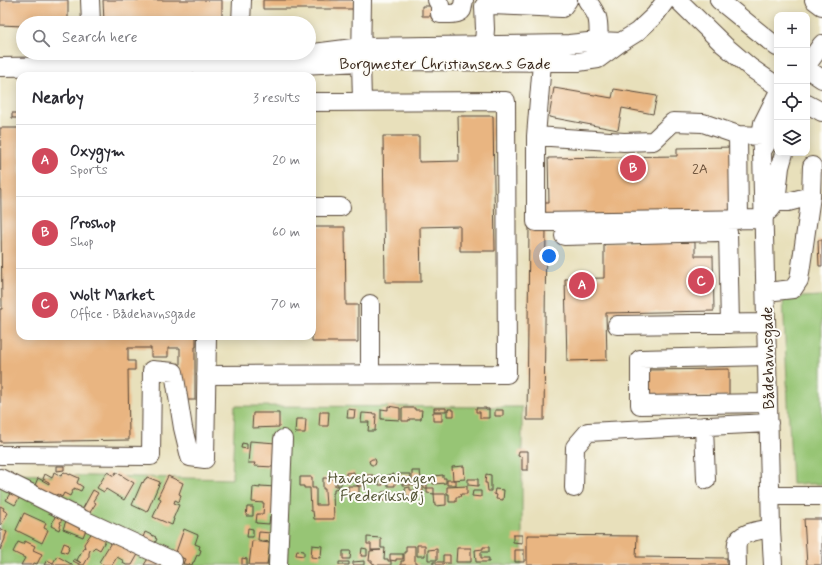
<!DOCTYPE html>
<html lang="en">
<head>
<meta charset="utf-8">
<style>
  :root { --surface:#fff; --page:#f2f2f3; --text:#2b2b33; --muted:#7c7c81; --line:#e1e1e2; --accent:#d1495b }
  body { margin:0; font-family:Mynerve,sans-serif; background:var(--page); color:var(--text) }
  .controls { position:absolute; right:12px; top:12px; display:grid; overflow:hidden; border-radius:8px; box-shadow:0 2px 10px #0003 }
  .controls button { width:36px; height:36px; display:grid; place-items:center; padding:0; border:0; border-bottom:1px solid var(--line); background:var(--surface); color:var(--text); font:20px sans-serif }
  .you { position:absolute; left:549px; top:256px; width:14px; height:14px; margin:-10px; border:3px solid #fff; border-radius:50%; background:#1a73e8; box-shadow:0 0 0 6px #1a73e833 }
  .badge { display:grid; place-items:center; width:26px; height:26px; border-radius:50%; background:var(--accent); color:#fff; font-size:13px; font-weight:700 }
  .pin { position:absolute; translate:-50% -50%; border:2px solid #fff; box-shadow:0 1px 4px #0006 }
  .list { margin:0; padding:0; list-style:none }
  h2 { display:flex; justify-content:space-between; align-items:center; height:52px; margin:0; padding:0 16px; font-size:17px }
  h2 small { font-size:13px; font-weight:400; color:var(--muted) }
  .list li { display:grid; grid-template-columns:26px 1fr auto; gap:12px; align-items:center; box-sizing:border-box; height:72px; padding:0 16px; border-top:1px solid var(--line) }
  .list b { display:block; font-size:15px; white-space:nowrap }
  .list p { margin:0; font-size:13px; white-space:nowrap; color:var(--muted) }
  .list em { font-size:13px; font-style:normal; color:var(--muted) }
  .icon { flex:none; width:22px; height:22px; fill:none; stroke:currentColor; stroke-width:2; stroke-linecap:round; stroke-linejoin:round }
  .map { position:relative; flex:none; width:822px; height:565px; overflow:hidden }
  .search { position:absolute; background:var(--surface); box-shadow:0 2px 10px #0003; left:16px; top:16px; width:300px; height:44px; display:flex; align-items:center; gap:10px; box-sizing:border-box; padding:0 14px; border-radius:22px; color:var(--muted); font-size:15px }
  .panel { position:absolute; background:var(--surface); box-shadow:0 2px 10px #0003; left:16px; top:72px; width:300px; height:268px; border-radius:12px }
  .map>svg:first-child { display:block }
</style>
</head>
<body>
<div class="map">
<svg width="822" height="565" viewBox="0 0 822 565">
  <rect width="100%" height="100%" fill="#fdfcf7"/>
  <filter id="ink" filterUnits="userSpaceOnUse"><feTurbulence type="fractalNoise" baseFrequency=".025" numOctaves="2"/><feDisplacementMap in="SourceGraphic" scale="8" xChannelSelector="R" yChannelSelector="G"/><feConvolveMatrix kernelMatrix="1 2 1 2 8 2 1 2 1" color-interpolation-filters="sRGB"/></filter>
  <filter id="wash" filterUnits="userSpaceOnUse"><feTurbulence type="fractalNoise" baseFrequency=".012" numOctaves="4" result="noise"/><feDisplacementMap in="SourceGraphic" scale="16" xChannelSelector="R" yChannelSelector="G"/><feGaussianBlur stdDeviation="0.9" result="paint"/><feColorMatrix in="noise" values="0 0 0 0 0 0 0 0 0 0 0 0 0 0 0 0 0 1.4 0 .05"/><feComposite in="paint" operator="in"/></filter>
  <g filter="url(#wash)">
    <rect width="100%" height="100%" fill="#e8e0bb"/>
    <path fill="#97c574" stroke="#697849" d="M822,296V484H792L783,298Z
      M235,406L522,407V565H0V474L232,479Z"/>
    <g id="blocks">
      <path fill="#e9b581" d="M0,0H68V23H23V26L0,25Z
        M103,0H222V23H104Z
        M263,0H355V9H263Z
        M422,6H435V16H422Z
        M554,88L612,98L614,89L657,96L653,114L622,108L618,130L549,117Z
        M12,113H20V118H12Z
        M458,116H493L495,251H460V226L420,227L421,282H385L383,136H419V162L459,161Z
        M0,128H20V336H196V347H195V400H180V348H168V357H151V348H128V361H135V370H128L129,440L0,442V309H2Z
        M735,147L731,216L543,220V203H549L548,158L677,156V148Z
        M312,227H345L346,305H358V342H312Z
        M529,228H546L544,420H527Z
        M818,240H822V266H819Z
        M695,242V256H713L714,311L606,313L607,360L567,361L565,279L604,278V243Z
        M729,369V397L647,398V370Z
        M388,406L400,408V420L381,419V409L388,410Z
        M402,408H415V410H422L421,419H409V421H402Z
        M434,408H446V411H434Z
        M476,408H486V409H489V418H480V412H476Z
        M348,409L355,410L354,418H347Z
        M448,409H452V410H454V416H447V410H449Z
        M495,410H503V416H495Z
        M320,412H329L328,426H319Z
        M433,412H442V421H433Z
        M253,413H279V427L252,428Z
        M362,413L376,414L375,431H368L369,422H361Z
        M296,419H306L305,433H295Z
        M250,441L276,443L274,467L254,466L255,463H248Z
        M242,443L247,444V449L241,448Z
        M519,451H528V470H522V457L518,456Z
        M372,459H375L376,462L375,465H372L370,464L369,461Z
        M57,466H64V470L57,471Z
        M464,466L465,479L453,480L452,467Z
        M412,471H420L421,479H422L423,484L412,485Z
        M54,472L61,476L63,473L64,472L70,475V474L79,478L77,483L83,487L81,491L74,488V490H73L70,496L64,493L62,497L57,494L56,496L29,487L31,483L35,485L38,478L49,484V482L43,479L45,474L52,478Z
        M107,472L114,476L116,472L134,483L124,500L106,489L104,492L97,488Z
        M354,472V479H346V473Z
        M394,474L395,486H388L387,475Z
        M398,474H410L411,485H402V478H399Z
        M486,474L491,475V491H488L487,483H485Z
        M365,475H373L372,481H365Z
        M379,475L383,476V485H379Z
        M443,475V478H446V483L433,484V476Z
        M168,476L183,483L179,494L181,495L179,502L175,500L174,503L179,505L173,519H174L172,525L153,517L161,499L158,497Z
        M337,476H341V485H337Z
        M147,477L160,482L147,512L132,505L142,482L143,483L145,479H146Z
        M300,477H312V488H316V505H326L325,492V489H323V478H331L335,480V486H339V488L334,489V493H333L334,519H314L313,511H311L310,488H304V486H300Z
        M423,478H427V488H424Z
        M363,479L364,486H357V480Z
        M468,479H478V486L468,485Z
        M447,480H456V485H447Z
        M260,486L276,487L274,516H270L269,524L256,523L257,514H263L264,503L252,502L253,487L260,488Z
        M348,486H359V497H349Z
        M415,486H423V493H415Z
        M467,486V494H461L460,497H456V502H449V494H447V487Z
        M410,487V490H413V496H406L405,488Z
        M427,488H434V494L427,493Z
        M495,489L504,490L503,500L496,499L497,495L494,494Z
        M12,490L21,495L15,505L6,500Z
        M93,490L98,493L93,501L96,503L89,514L82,510Z
        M391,491L392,501H383L382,492Z
        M473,491H481V497L472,496Z
        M434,494H446V505L435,506Z
        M0,506L4,508L3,510L8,513L1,525L0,524Z
        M247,507H253V516H246Z
        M24,513L46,523L44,528L48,530L42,543L16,530Z
        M56,514L63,517L60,523L61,524L59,530L51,526Z
        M67,518L87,527L83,537L63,529Z
        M804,519H822V565H807Z
        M0,528L7,532L5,537V539L0,550Z
        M95,528L108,536L100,550L95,547L93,549L90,550L89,553V556L84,565H81L73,561L74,559L81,563L77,560L84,547L85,548L84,544Z
        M248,528L253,529V537H247Z
        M184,529L198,535L195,544L200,546L199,549L201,550L199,556L197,555L194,562H193L192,565L183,564L185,559L175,555Z
        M145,532L156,537L155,538L157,539L154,545L142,540Z
        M259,532L271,533L270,542L258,540Z
        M513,535H522V543L513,542Z
        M527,535L637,536L636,557L727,558V565H527Z
        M367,537L381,538V548H385L384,559H388V561H391V565H375V564L372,563V561H369L370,551L381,550H371V544H367Z
        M25,541L35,546L33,550L42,554L37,564L34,563L33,565H21L25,558L13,552L18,542L23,544Z
        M112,541L140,551L132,565H126L123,563L124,561L117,557L112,565H104L99,562Z
        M252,541L270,543L267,565H249Z
        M64,543L69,545L68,548L69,549L67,553L61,551Z
        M312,545L322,546L321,556H320V558L311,557Z
        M417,545H425V556H417Z
        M406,546H415V563H418V565H401V561H404V552H406Z
        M483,547H489V552H481V558H489V562H476L475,550L483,549Z
        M362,548L367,549V556H361Z
        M457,548H471V562H456Z
        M437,549V560H428V550Z
        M297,550L304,551V556L296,555Z
        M515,550H524V562H515Z
        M343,551H351L350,559H343Z
        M390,554H403V559H396V561L390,560Z
        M443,555H450V563H443V565H433V562H443Z
        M57,556L73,565H44L47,560L53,563Z
        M149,557L166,565H144Z
        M242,558L247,559V565H242Z
        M364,561V565H353V562Z
        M339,562H349V565H339Z"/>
    </g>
  </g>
  <g filter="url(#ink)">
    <use href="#blocks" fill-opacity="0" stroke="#554536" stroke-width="1"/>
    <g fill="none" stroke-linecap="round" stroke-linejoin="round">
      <g stroke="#554536" stroke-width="20">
        <path id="minor" d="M90,0L91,23
          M362,0L361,62L362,101
          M437,0L440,5V14C445,14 459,15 462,10C463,8 463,3 464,0
          M587,0C590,5 595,11 597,17C600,26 598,42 598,52
          M678,0L724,45L751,68L777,86
          M719,0L777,47
          M814,0L822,6
          M241,23L242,0
          M543,51L536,136L624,142L653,141L673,122L703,123L738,135L761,136
          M306,54L361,47L569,44L598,41L621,42
          M483,56L485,29L484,6L491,5L562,8L568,0
          M807,65L822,44
          M0,67L240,64L262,67L361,62L408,61L578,62L598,59L621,42L637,32L655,15L666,0
          M807,69L822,79
          M807,104L822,112
          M738,135L739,220
          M536,136V222L764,219
          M762,151L777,127
          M811,196L812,166
          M764,202H788L811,196L799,280L793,289L766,292
          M312,207H341
          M770,210L776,202L780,167L784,153
          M728,232L730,324
          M564,236L718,232
          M617,325L766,323
          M767,356L640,359V405L768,403
          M370,374V304
          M206,375L507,374L506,101L312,102
          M704,426L706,480
          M0,455L151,456L152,370L174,372L183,428L190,457L205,459L207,336
          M0,478L84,520L173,561L171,565
          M574,488L575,447L588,432L769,423
          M770,496H822
          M278,565L283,439
          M737,565C737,559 736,549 737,543C740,532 762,530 771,528
          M773,565L771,528L762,151L761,136L763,123L777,95"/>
      </g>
      <use href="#minor" stroke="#fff" stroke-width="18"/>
    </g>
  </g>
  <g text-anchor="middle" stroke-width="4" stroke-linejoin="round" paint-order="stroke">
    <g font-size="14" fill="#664d37">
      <text x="700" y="173">2A</text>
    </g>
    <g font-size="16" fill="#3b2a1e" stroke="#fdfcf7">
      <text x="445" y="69">Borgmester Christiansens Gade</text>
      <text transform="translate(767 358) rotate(-91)" y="6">Bådehavnsgade</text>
    </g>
    <g font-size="16" fill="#575838" stroke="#fdfcf7">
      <text x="382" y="483">Haveforeningen<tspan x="382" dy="18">Frederikshøj</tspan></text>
    </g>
  </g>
</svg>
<div class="controls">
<button>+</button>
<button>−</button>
<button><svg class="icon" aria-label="locate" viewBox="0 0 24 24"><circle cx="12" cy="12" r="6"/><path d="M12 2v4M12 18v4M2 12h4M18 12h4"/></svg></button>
<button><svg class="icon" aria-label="layers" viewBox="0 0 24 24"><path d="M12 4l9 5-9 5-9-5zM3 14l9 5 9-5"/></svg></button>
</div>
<div class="you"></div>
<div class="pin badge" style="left:582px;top:285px">A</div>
<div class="pin badge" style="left:633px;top:168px">B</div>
<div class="pin badge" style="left:701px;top:281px">C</div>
<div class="search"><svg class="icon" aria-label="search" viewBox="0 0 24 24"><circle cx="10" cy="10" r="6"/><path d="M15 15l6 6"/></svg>Search here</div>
<section class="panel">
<h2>Nearby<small>3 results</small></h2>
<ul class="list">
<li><span class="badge">A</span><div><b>Oxygym</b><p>Sports</p></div><em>20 m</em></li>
<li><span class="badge">B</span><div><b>Proshop</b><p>Shop</p></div><em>60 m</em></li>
<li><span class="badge">C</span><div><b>Wolt Market</b><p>Office · Bådehavnsgade</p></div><em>70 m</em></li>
</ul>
</section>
</div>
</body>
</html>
